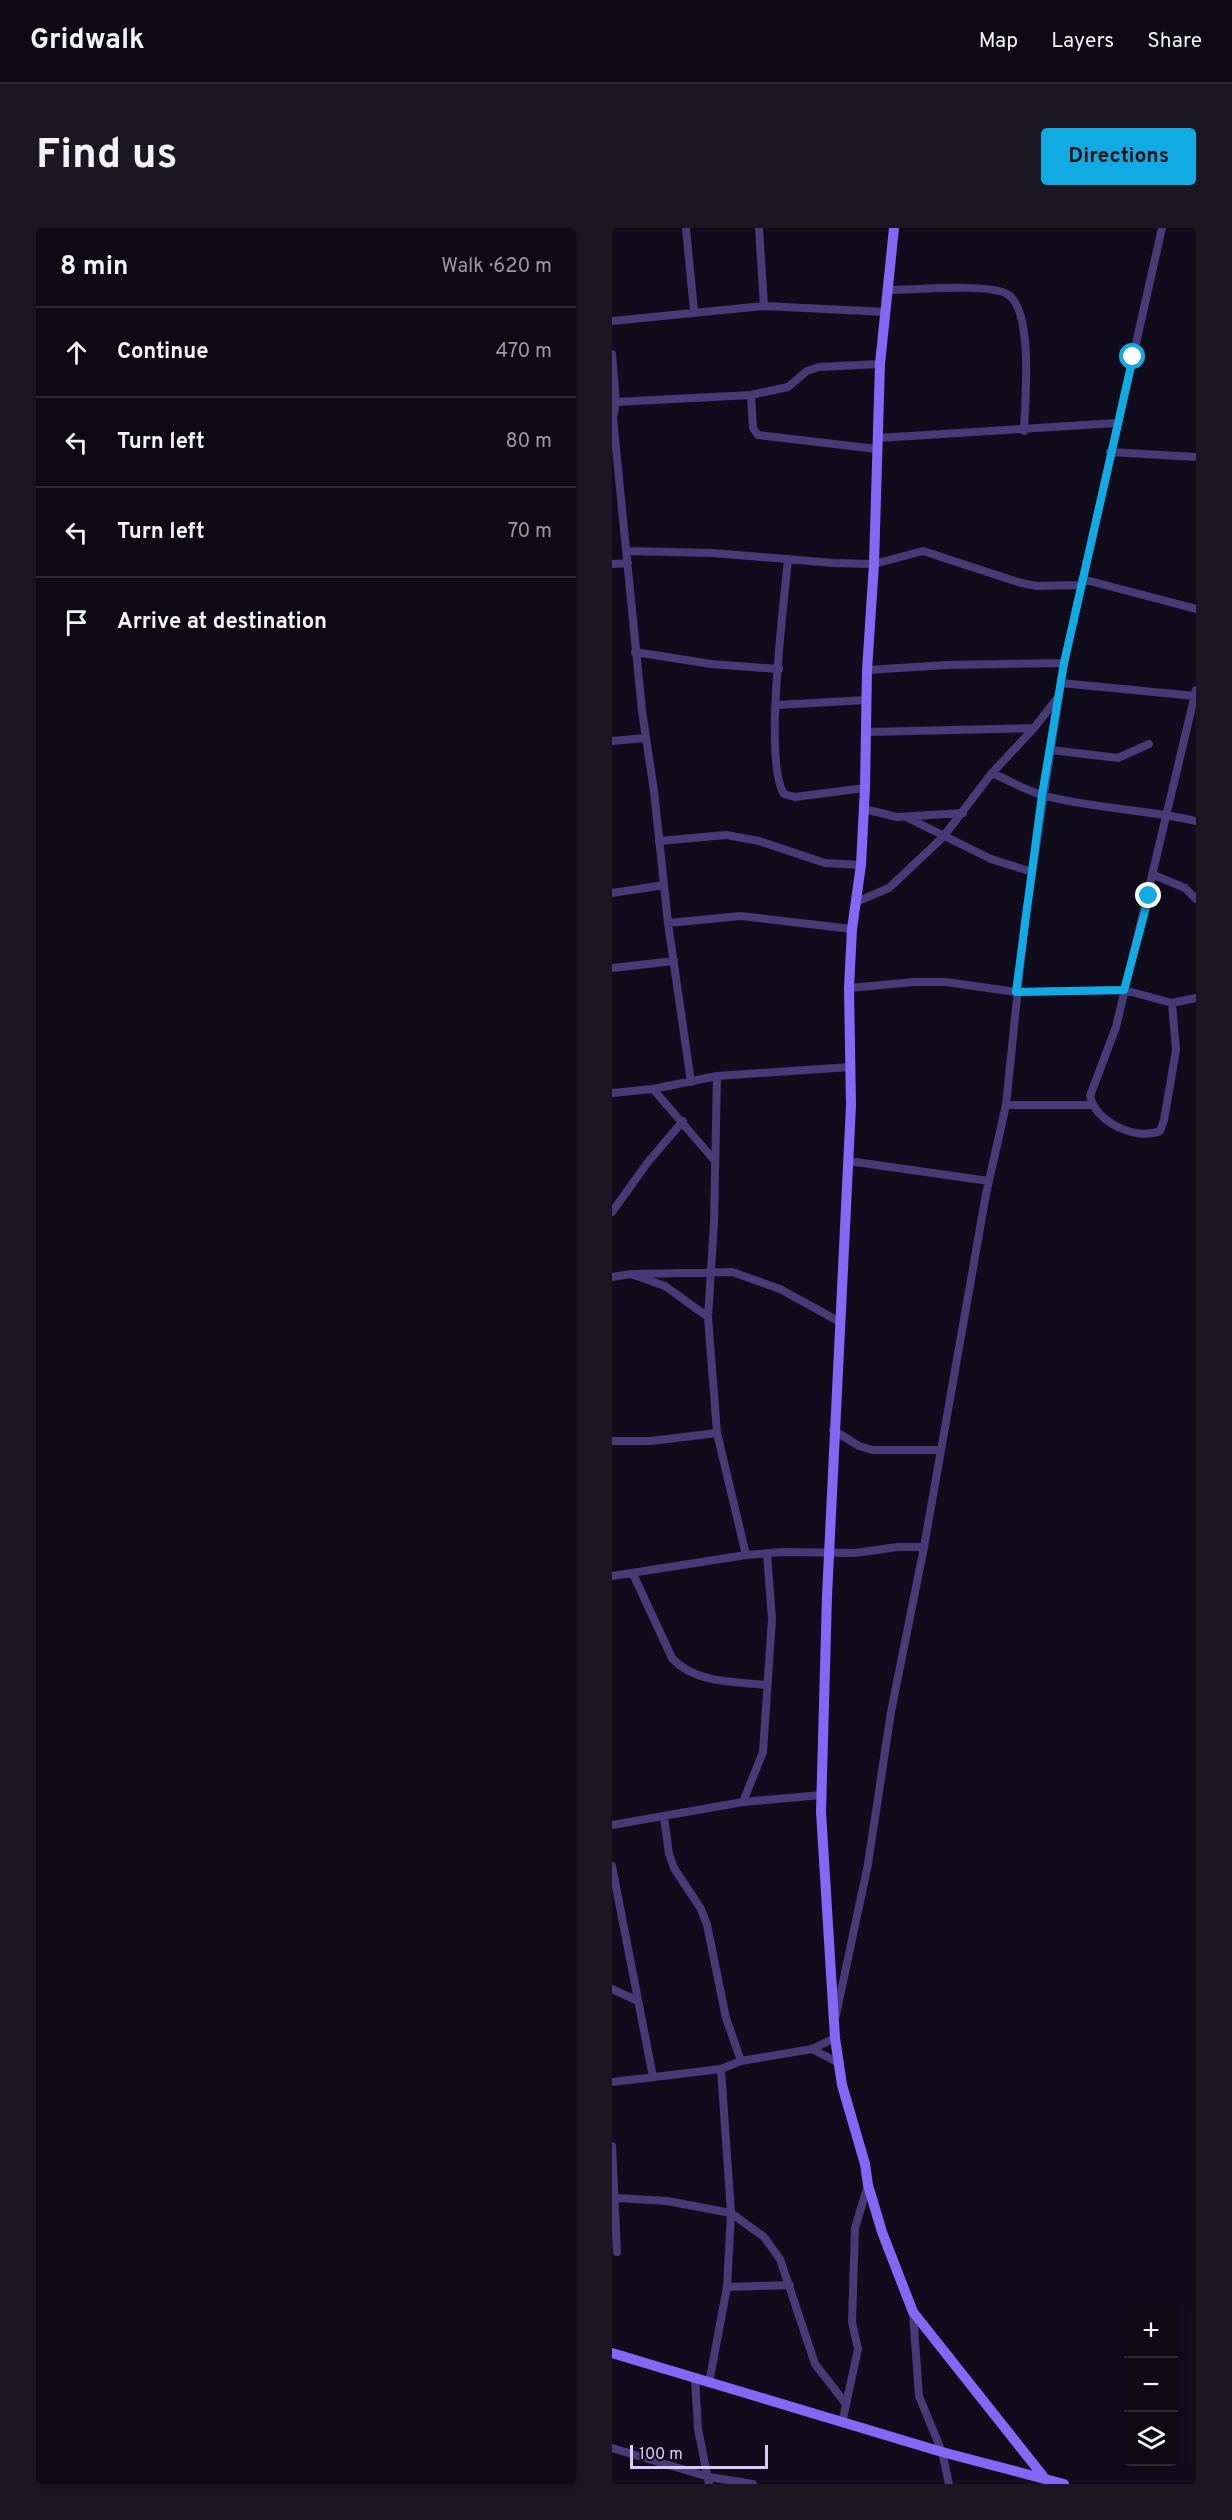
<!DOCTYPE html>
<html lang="en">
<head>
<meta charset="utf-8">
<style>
  :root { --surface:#0d0915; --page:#1b1722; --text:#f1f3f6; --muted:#9a9aa0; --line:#2d2a34; --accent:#10abe2 }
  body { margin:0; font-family:Overpass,sans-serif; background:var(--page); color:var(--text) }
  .controls { position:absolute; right:18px; bottom:18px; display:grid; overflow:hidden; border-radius:6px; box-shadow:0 3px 9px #0003 }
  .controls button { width:54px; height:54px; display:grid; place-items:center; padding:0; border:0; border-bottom:2px solid var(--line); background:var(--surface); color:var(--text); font:30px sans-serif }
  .scale { position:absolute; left:18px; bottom:15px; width:138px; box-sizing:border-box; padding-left:6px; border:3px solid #d8cbfb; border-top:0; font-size:16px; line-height:21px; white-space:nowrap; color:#d8cbfb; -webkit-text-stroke:4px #110c1c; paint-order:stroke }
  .stop { position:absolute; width:18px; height:18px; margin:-14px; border:4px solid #10abe2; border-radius:50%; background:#fff }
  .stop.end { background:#10abe2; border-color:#fff; box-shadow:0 2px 6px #0008 }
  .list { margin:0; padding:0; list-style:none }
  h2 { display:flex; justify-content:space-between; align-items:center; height:78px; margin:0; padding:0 24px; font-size:26px }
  h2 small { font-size:20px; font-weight:400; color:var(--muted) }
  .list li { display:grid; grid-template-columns:39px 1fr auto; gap:18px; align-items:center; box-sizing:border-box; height:90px; padding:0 24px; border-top:2px solid var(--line) }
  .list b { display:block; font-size:22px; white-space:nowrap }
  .list em { font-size:20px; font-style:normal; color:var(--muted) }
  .icon { flex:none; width:33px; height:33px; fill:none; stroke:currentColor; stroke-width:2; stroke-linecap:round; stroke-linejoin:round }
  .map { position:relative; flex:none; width:584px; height:2256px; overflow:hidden; border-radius:6px }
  header { display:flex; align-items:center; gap:36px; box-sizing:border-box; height:84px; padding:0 30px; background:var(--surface); border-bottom:2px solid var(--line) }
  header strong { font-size:28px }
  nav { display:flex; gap:33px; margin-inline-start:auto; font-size:21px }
  .intro { display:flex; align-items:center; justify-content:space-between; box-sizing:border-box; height:144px; padding:0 36px }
  h1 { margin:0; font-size:42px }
  .button { padding:15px 27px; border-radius:6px; background:var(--accent); color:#111; font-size:21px; font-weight:700 }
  main { display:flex; gap:36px; padding:0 36px }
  aside { flex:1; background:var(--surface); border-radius:6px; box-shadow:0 3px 9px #0003 }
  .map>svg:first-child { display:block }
</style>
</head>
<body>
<header>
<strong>Gridwalk</strong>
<nav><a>Map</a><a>Layers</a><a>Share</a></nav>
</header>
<div class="intro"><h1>Find us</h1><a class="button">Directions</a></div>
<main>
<aside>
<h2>8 min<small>Walk · 620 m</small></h2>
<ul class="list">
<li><svg class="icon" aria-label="ahead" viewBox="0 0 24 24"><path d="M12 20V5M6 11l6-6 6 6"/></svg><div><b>Continue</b></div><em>470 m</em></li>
<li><svg class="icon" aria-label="left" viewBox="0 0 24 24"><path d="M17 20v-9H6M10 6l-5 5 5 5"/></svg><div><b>Turn left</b></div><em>80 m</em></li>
<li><svg class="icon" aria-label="left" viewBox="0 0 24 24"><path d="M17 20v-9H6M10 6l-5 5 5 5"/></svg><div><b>Turn left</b></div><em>70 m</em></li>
<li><svg class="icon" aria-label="arrive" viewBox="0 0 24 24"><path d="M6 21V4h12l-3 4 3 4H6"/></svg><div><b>Arrive at destination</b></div></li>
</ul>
</aside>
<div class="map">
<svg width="584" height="2256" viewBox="0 0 584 2256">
  <rect width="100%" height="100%" fill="#110c1c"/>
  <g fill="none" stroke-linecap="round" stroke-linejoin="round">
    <path stroke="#473b77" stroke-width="8" d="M74,0L82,83
      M147,0L152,78
      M277,62C301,62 377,55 395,66C422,81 413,174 412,203
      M0,93L152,78L274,84
      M0,126L4,174L1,190L30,483L42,563L56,695L79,854
      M139,167L141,200L146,207L265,221
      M4,174L139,167L176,159L195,143L207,139L268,136
      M266,210L505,195
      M498,224L584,229
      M15,323L101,325L221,335L262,336L311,323L409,355L425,358L468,357
      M176,331C172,377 151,532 172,566L183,569L253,560
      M0,336L16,335
      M470,351L584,381
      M23,424L99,436L167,441
      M255,442L335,437L452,435
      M449,455L583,468
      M164,477L255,472
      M254,504L422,500
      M0,513L34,510
      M439,522L506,530L537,516
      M380,545C396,552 413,562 430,567C481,581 533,581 584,593
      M252,581L285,589L351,585
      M294,589L379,631L420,644
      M47,613L114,607L147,613L213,635L249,637
      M542,647L573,660L584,671
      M0,665L52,657
      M244,674L277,660L331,609L380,545L422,500L447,468
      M56,695L129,688L240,701
      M0,740L62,733
      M237,760L302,754H334L404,764L512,762L560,775L584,770
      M560,775L564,822L552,892L548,903C524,913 483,894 478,868L504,799L584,462
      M41,861L103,933
      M0,865L41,861L105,848L238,839
      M394,877H479
      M236,933L377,953
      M0,984L36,934L71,893
      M23,1046L120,1044L168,1061L228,1094
      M0,1049L19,1046L53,1058L96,1089L105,1205L134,1327
      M96,1089L102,995L105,848
      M221,1202L247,1218L260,1222H328
      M0,1213H39L105,1205
      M21,1346L60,1430C82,1455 123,1454 155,1457
      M0,1348L134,1327L170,1324L243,1325L286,1319H312
      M131,1574L151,1524L160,1391L155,1326
      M52,1589L57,1626L62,1640L89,1681L95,1697L114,1790L129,1833
      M0,1597L131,1574L210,1567
      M0,1638L41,1849
      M0,1761L26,1773
      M224,1787L256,1636L279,1484L312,1319L374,966L394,877L413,692L452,435L550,0
      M200,1821L225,1834
      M0,1854L109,1841L129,1833L200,1821L223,1810
      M0,1918L5,2024
      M4,1970L55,1973L119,1985L152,2009L168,2031L203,2136L234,2176
      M115,2059L178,2057
      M301,2084L307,2168L330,2224L337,2256
      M83,2151L86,2201L97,2256
      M97,2155L115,2059L119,1985L109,1841
      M230,2195L246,2121L240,2094L243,2000L256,1957
      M0,2220L97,2249L141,2256"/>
    <path stroke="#8368f5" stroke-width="10" d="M282,0L268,136L262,336L255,442L253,560L249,637L240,701L237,760L239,877L215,1368L209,1584L223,1810L230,1857L253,1936L256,1957L270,2004L301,2084L431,2248
      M0,2125L330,2224L452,2256"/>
  </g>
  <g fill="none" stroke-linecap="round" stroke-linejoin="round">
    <path stroke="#10abe2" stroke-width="8" d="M521,129L452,435L430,567L404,764L512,762L537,668"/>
  </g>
</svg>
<div class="controls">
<button>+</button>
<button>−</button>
<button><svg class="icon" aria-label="layers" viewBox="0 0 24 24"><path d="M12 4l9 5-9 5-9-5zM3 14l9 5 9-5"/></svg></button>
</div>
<div class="scale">100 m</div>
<div class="stop" style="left:521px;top:129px"></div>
<div class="stop end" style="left:537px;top:668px"></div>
</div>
</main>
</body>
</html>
